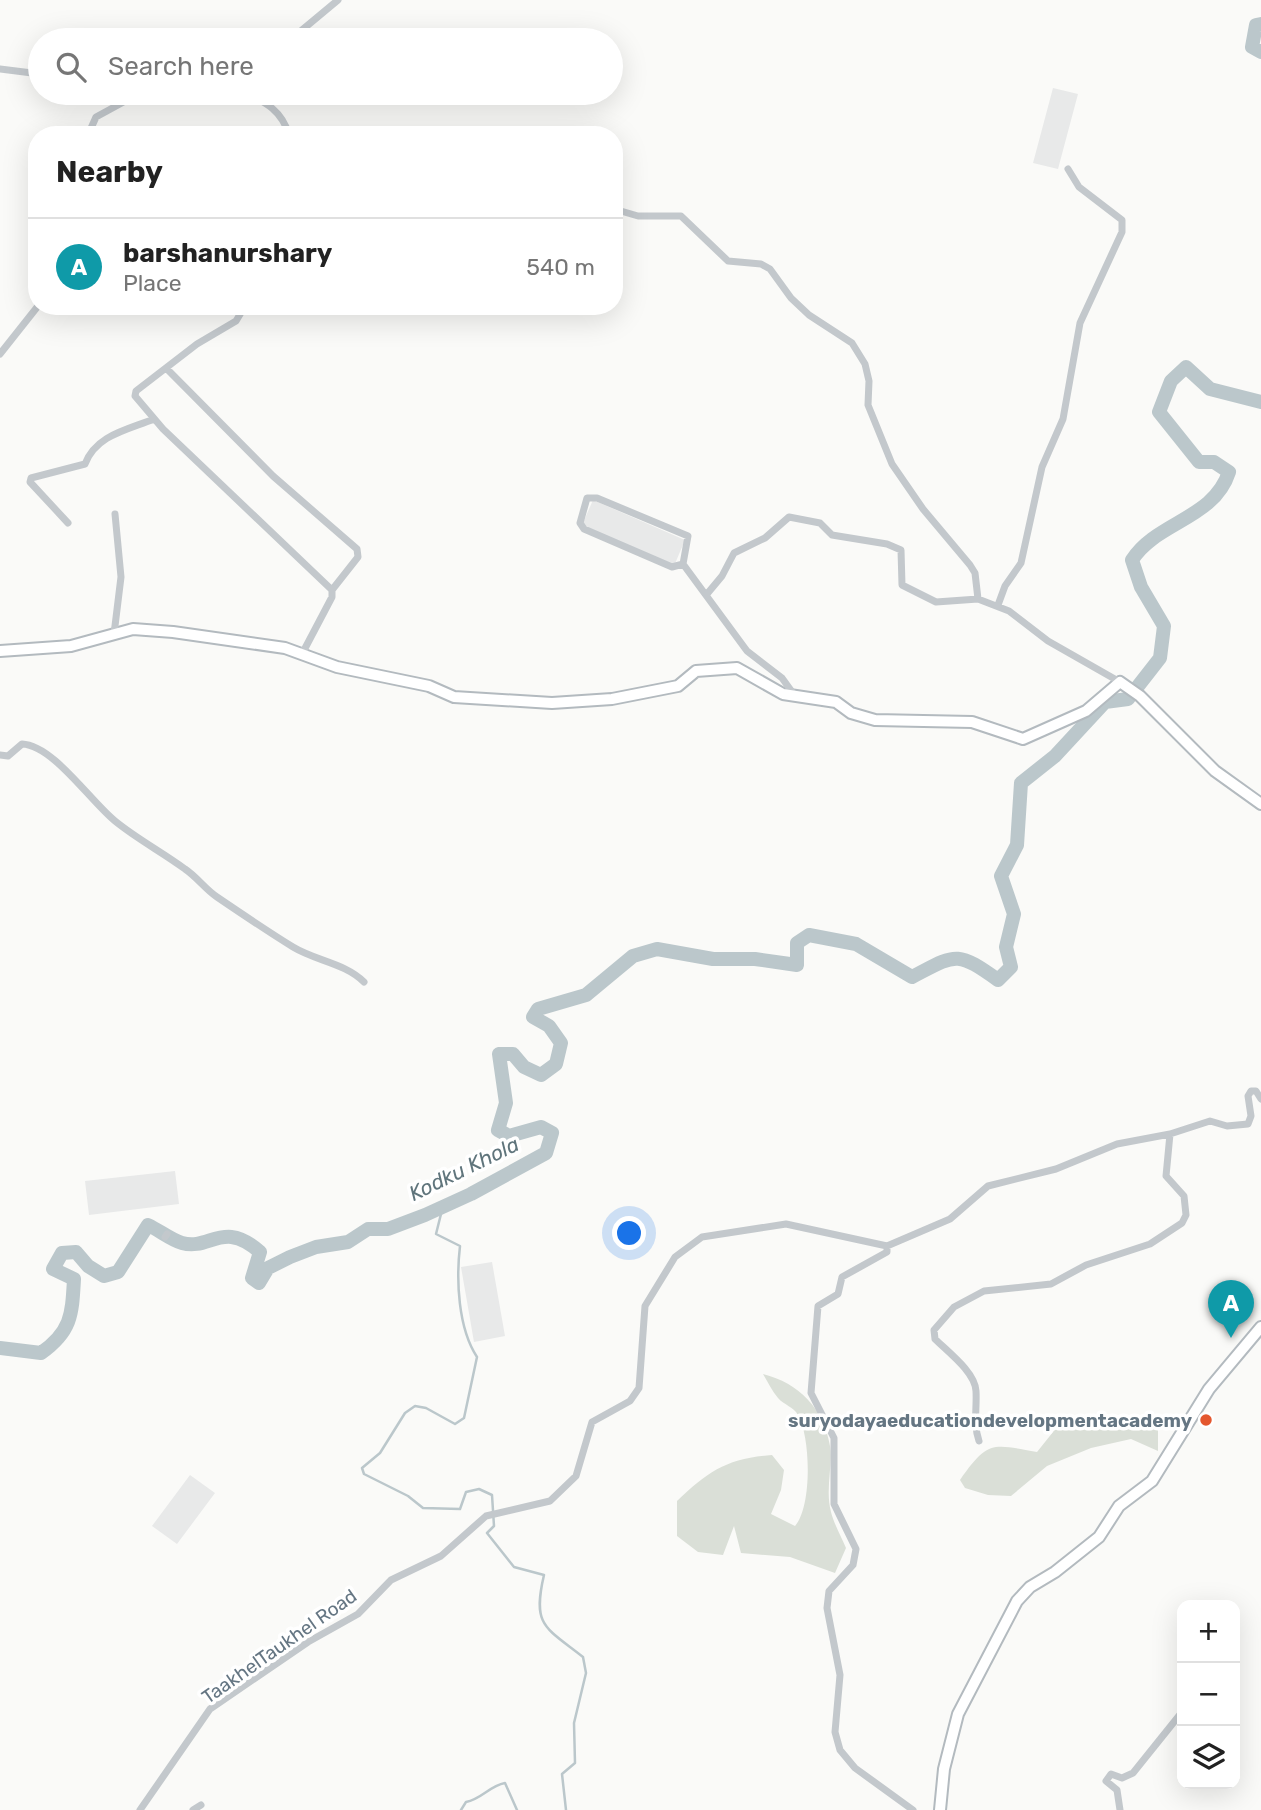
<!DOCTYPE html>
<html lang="en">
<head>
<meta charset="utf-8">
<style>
  :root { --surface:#fff; --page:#f6f6f6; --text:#222; --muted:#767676; --line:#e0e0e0; --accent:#e4572e }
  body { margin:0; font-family:Rubik,sans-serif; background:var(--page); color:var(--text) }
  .controls { position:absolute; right:21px; bottom:21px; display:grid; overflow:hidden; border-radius:14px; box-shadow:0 7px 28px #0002 }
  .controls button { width:63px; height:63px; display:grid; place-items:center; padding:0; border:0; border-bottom:2px solid var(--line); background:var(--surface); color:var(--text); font:35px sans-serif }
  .you { position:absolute; left:630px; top:1234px; width:24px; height:24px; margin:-18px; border:5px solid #fff; border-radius:50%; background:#1a73e8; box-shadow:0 0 0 10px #1a73e833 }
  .badge { display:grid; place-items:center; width:46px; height:46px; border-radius:50%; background:var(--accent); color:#fff; font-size:23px; font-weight:700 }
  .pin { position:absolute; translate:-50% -58px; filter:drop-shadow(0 2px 4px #0008) }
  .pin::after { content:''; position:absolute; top:37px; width:24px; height:21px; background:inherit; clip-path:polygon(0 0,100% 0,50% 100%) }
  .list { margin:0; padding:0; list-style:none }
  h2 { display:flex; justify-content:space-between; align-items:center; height:91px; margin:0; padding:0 28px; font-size:30px }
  h2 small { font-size:23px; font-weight:400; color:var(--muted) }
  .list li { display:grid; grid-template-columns:46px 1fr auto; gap:21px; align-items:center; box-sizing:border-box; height:98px; padding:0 28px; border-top:2px solid var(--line) }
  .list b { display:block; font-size:26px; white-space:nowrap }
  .list p { margin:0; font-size:23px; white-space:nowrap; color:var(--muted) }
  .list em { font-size:23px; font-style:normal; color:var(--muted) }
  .icon { flex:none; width:38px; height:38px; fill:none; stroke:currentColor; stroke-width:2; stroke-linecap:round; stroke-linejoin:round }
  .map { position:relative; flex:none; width:1261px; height:1810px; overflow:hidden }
  .search { position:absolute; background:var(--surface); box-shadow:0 7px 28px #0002; left:28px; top:28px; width:595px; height:77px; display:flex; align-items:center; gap:18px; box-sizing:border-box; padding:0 24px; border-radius:38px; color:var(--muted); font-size:26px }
  .panel { position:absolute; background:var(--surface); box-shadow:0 7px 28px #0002; left:28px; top:126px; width:595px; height:189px; border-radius:28px }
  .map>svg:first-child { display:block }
</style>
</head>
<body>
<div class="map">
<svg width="1261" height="1810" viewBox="0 0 1261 1810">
  <rect width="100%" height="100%" fill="#fafaf8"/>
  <path fill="#e8e9e9" d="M1053,88L1078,94L1058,169L1033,163Z
    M593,500L685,540L674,566L582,525Z
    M175,1171L179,1204L89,1215L85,1181Z
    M492,1262L505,1336L474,1342L461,1267Z
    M190,1475L215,1493L177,1544L152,1526Z"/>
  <path fill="#dadfd7" d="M763,1374C799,1383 824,1409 830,1446C833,1466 825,1489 831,1512C834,1524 841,1536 846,1548L835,1573L790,1557L741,1553L734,1526L723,1555L698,1552L677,1536V1501C708,1471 728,1458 772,1455L784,1470L781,1490L771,1514L795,1526C812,1507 811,1438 798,1415C794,1407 784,1405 778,1398C772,1391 768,1382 763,1374Z
    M1100,1418L1158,1426V1451L1131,1439L1091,1448L1047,1466L1011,1496L988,1495L965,1488L960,1480C988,1440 992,1444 1037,1452L1057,1427Z"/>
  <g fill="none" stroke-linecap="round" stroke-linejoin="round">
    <path stroke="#bbc7cb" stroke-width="2.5" d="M443,1206L436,1234L460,1246C456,1280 458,1328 477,1357L464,1418L455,1424L426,1408L415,1406L405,1413L380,1453L362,1468L364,1474L408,1496L423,1508L460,1509L466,1492L479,1489L492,1495L494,1526L487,1533L514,1567L544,1575C532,1626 545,1627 583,1657L586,1673L574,1723L575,1763L562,1774L566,1810
      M461,1810L466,1802C482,1799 489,1786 505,1783L517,1810"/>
    <path stroke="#bbc7cb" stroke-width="14" d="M1261,24L1256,25L1252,47L1261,52
      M0,1348L41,1353C72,1331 72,1314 74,1279L53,1269L62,1253L76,1252L88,1266L104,1276L118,1272L148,1225C159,1230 171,1240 182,1243C210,1251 223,1219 260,1252L252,1278L259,1283L268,1268L290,1257L316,1247L348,1242L368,1229H388L425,1215L471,1194L546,1153L552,1133L541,1127L509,1136L498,1130L506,1103L499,1054H513L524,1067L541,1075L556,1064L561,1043L549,1026L533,1017L538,1009L586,995L633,956L657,949L713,959H755L797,965V943L809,935L856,944L912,977C956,954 956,950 998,980L1011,967L1006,947L1014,914L1001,876L1017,845L1021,783L1055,756L1105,702L1128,699L1160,658L1164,626L1141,587L1132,560C1156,522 1214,519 1229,472L1214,462H1199L1159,412L1171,381L1186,367L1210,389L1261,402"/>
    <g stroke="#b3babf" stroke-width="14">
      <path id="secondary" d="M0,651L71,646L133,629L173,632L285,648L337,667L429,686L454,697L552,703L612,699L678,686L696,671L737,668L783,694L836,702L851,713L875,720L972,722L1023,739L1086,711L1120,682L1140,696L1215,771L1261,804
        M940,1810L944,1769L958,1714L1017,1601L1030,1587L1055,1572L1099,1537L1119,1506L1152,1481L1209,1389L1261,1327"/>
    </g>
    <path stroke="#c3c8cc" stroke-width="7" d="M290,40L338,0
      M0,69L40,74
      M245,93C266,102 282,111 289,135
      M88,135L96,117L140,93
      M614,209L638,216H681L728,261L761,264L770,269L791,298L809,315L852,343L865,364L869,381L868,405L892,464L923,509L970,565L975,573L978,599L1009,611L1048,641L1120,682
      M245,306L236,321L197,344L136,391L135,396L163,429L332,590V597L302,654
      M407,309L408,306
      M0,354L38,306
      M167,369L273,476L357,549L358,557L332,590
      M68,523L30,482L31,478L85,464C96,435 127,430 154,419
      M683,564L672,567L584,529L580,523L587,498H597L688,536L683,564L747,651L782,678L795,696
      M707,594L722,576L734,553L765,538L789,517L820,523L832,535L887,544L901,550L902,585L936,602L978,599
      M998,605L1005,586L1021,563L1042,467L1063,419L1080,323L1122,232V220L1079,187L1068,169
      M114,634L121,577L115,514
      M0,755L8,756L22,744C53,745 91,802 115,821C137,839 162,852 185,869C197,877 205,889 217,897C242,914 267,931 293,947C316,961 345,963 364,982
      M165,1237L167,1234
      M887,1246V1252L842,1277L838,1294L818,1306L811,1393L834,1438V1504L856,1549L853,1565L829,1591L827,1608L840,1675L835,1732L840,1750L855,1768L913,1810
      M979,1441C973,1423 977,1410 976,1391C975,1372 948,1352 935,1339L934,1330L954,1307L984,1291L1051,1284L1086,1265L1150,1244L1182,1223L1186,1215L1184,1196L1166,1176L1170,1134
      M140,1810L210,1709L308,1642L358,1614L391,1580L441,1556L486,1516L550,1501L576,1476L592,1422L630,1401L639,1388L645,1306L675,1257L702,1237L786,1224L887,1246L950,1219L988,1186L1056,1169L1117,1144L1170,1134L1210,1121L1227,1126L1248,1124L1251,1116L1248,1096L1251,1091H1256L1261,1099
      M193,1810L201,1805
      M1120,1810L1117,1790L1106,1781L1111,1774L1122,1778L1133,1773L1182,1712"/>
    <use href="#secondary" stroke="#fff" stroke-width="10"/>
  </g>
  <circle fill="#e4572e" stroke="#fff" stroke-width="2.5" cx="1206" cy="1420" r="7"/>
  <g text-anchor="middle" stroke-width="7" stroke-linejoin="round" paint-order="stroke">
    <g font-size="19" font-weight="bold" fill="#657683" stroke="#fff" text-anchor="end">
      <text x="1192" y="1427">suryodayaeducationdevelopmentacademy</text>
    </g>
    <g font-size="19" fill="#657683" stroke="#fff">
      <text transform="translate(279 1646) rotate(-35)" y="7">TaakhelTaukhel Road</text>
    </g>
    <g font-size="21" font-style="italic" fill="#60757c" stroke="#fff">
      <text transform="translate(464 1169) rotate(-26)" y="7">Kodku Khola</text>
    </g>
  </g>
</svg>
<div class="controls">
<button>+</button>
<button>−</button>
<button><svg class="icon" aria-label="layers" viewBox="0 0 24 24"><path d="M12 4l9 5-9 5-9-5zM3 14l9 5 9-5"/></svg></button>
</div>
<div class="you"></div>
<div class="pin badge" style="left:1231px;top:1338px;background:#0f9aa8">A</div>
<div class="search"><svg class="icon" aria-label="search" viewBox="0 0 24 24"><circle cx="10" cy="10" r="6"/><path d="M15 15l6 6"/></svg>Search here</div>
<section class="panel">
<h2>Nearby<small></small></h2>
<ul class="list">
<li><span class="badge" style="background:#0f9aa8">A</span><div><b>barshanurshary</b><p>Place</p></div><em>540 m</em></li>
</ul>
</section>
</div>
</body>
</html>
